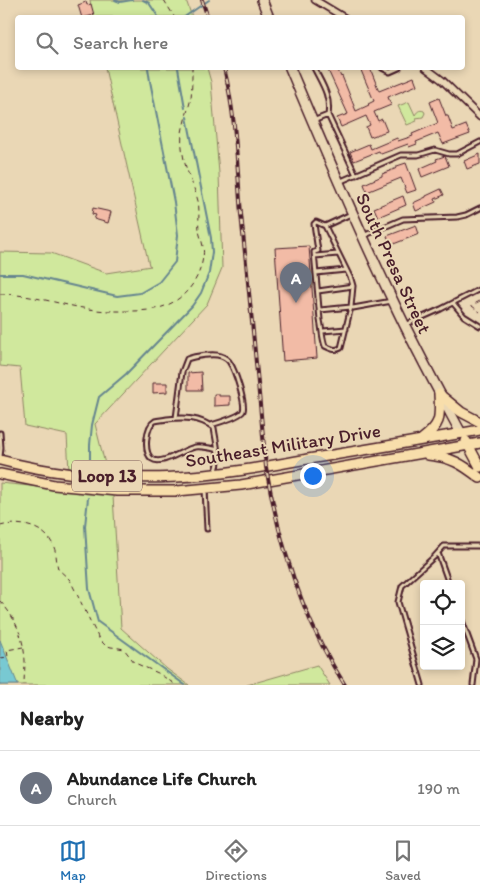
<!DOCTYPE html>
<html lang="en">
<head>
<meta charset="utf-8">
<style>
  :root { --surface:#fff; --page:#f2f2f2; --text:#222; --muted:#767676; --line:#e0e0e0; --accent:#1f6fb2 }
  body { margin:0; font-family:Itim,sans-serif; background:var(--page); color:var(--text) }
  .controls { position:absolute; right:15px; bottom:15px; display:grid; overflow:hidden; border-radius:5px; box-shadow:0 2px 8px #0003 }
  .controls button { width:45px; height:45px; display:grid; place-items:center; padding:0; border:0; border-bottom:1px solid var(--line); background:var(--surface); color:var(--text); font:25px sans-serif }
  .you { position:absolute; left:312px; top:475px; width:18px; height:18px; margin:-12px; border:4px solid #fff; border-radius:50%; background:#1a73e8; box-shadow:0 0 0 8px #1a73e833 }
  .badge { display:grid; place-items:center; width:32px; height:32px; border-radius:50%; background:var(--accent); color:#fff; font-size:16px; font-weight:700 }
  .pin { position:absolute; translate:-50% -41px; filter:drop-shadow(0 1px 2px #0008) }
  .pin::after { content:''; position:absolute; top:26px; width:18px; height:15px; background:inherit; clip-path:polygon(0 0,100% 0,50% 100%) }
  .list { margin:0; padding:0; list-style:none }
  h2 { display:flex; justify-content:space-between; align-items:center; height:65px; margin:0; padding:0 20px; font-size:21px }
  h2 small { font-size:16px; font-weight:400; color:var(--muted) }
  .list li { display:grid; grid-template-columns:32px 1fr auto; gap:15px; align-items:center; box-sizing:border-box; height:75px; padding:0 20px; border-top:1px solid var(--line) }
  .list b { display:block; font-size:19px; white-space:nowrap }
  .list p { margin:0; font-size:16px; white-space:nowrap; color:var(--muted) }
  .list em { font-size:16px; font-style:normal; color:var(--muted) }
  .icon { flex:none; width:28px; height:28px; fill:none; stroke:currentColor; stroke-width:2; stroke-linecap:round; stroke-linejoin:round }
  .map { position:relative; flex:none; width:480px; height:685px; overflow:hidden }
  .search { position:absolute; background:var(--surface); box-shadow:0 2px 8px #0003; left:15px; right:15px; top:15px; height:55px; display:flex; align-items:center; gap:12px; box-sizing:border-box; padding:0 18px; border-radius:5px; color:var(--muted); font-size:19px }
  .sheet { height:140px; background:var(--surface) }
  nav { display:flex; justify-content:space-around; align-items:center; box-sizing:border-box; height:70px; border-top:1px solid var(--line); background:var(--surface); font-size:14px; color:var(--muted) }
  nav a { display:grid; justify-items:center; gap:2px }
  nav .on { color:var(--accent) }
  .map>svg:first-child { display:block }
</style>
</head>
<body>
<div class="map">
<svg width="480" height="685" viewBox="0 0 480 685">
  <rect width="100%" height="100%" fill="#ead7b5"/>
  <filter id="ink" filterUnits="userSpaceOnUse"><feTurbulence type="fractalNoise" baseFrequency=".02" numOctaves="2"/><feDisplacementMap in="SourceGraphic" scale="10" xChannelSelector="R" yChannelSelector="G"/><feConvolveMatrix kernelMatrix="1 2 1 2 8 2 1 2 1" color-interpolation-filters="sRGB"/></filter>
  <g filter="url(#ink)">
    <path fill="#d0e89d" stroke="#8d8464" d="M90,0H186L192,17H93Z
      M105,68H207L211,82L219,173L222,268L207,304L95,424L113,496L121,628L167,669L189,685H0V483L70,490L67,435L25,426L20,368L0,366V252L51,253L106,273L151,266L149,265Z
      M409,102L415,115C417,112 419,109 424,111L425,113L423,117L416,118L417,121L407,125L398,106Z
      M317,665L330,685H247Z"/>
    <path fill="#78c9d2" stroke="#66858f" d="M0,640L18,685H0Z"/>
    <g fill="none" stroke-linecap="round" stroke-linejoin="round">
      <path stroke="#66858f" stroke-width="2" d="M115,0L120,2L132,0
        M143,0L149,3L159,18
        M183,18L209,0
        M178,68L185,108
        M0,274H23L117,296L140,293L159,282L175,262L178,235L174,202L150,81L148,68
        M90,462V445L92,425L99,397L126,374L192,306L201,293L209,273L212,252L211,238L187,117
        M88,498L85,526L89,589L98,622L185,685"/>
    </g>
    <path fill="#f2bba6" stroke="#4a1f2b" d="M86,2L87,5L91,4L94,15L82,18L78,5Z
      M327,68H337L341,77L342,76L356,111L369,105L368,104L374,101L360,68H370L379,91L414,77L417,85L388,97L391,105L374,112L378,121L382,119L387,131L370,137L366,127L370,125L366,116L341,127L337,118L348,114Z
      M439,98L446,116H448L453,130L466,125L470,134L443,144L438,133L416,142L417,144L409,147L408,144L381,154L379,151L354,161L350,152L369,144L371,149L397,138L398,141L413,136L412,134L438,123L430,102Z
      M480,154V164L467,169L464,161Z
      M445,156L449,166L422,177L419,169L437,161L436,159Z
      M406,163L416,190L407,193L401,178L367,192L364,184L382,176V174L397,168V166Z
      M441,189L444,195L435,199L436,202L416,211L413,203L426,197V196Z
      M403,196L406,205L378,217L374,208Z
      M93,208L111,212L108,223L94,219L96,215L92,214Z
      M416,225L419,234L391,245L387,236Z
      M309,246L317,358L283,361L275,248Z
      M201,372L202,390H188V373Z
      M153,383H167V392L153,393Z
      M214,394H219V396H230V405L214,406Z"/>
    <g fill="none" stroke-linecap="round" stroke-linejoin="round">
      <g stroke="#4a1f2b" stroke-width="7">
        <path id="lane" d="M314,68C322,84 331,96 328,115L356,175
          M382,68L390,72L399,68
          M313,121L328,115
          M339,182L401,155H418L435,150L449,154H457L480,142
          M351,214L325,226L351,279L353,286L351,307L353,308L392,301
          M363,236L403,219L457,217L466,215L480,208
          M315,256L338,254
          M316,273L346,270
          M318,291L353,286
          M453,303L464,316L480,326
          M320,310L351,307L341,348C335,351 331,349 325,346C322,338 322,329 320,320L314,252L318,251L314,224L316,222L325,226
          M405,325L441,309L480,289
          M323,331L346,329
          M176,418L182,372L187,359C195,356 214,353 221,356C224,357 229,360 230,363C235,370 246,404 243,411C240,417 217,423 211,425
          M0,433L1,448L0,457
          M216,471C221,458 216,442 214,428C199,417 184,417 167,419C163,420 159,420 155,421C146,426 143,452 152,459C162,466 184,449 195,447C203,446 210,448 218,450
          M205,489L207,529
          M438,553L449,584
          M461,618L476,659L473,685
          M422,685L398,602L402,586L434,557L444,546H480"/>
      </g>
      <g stroke="#4a1f2b" stroke-width="9">
        <path id="street" d="M315,0L345,18
          M426,68L442,80L480,117"/>
      </g>
      <g stroke="#4a1f2b" stroke-width="12">
        <path id="secondary" d="M262,0L269,18
          M290,68C323,146 356,225 393,301C414,346 438,390 461,433"/>
      </g>
      <g stroke="#4a1f2b" stroke-width="12">
        <path id="primary" d="M439,394L461,412L480,422
          M422,439C442,424 440,417 439,394
          M466,441L480,467
          M428,455C451,457 462,464 480,478
          M0,460C57,475 118,480 177,477C221,475 264,467 308,459C365,450 423,440 480,430
          M0,474L54,485L117,491H177L241,485L480,443"/>
      </g>
      <path stroke="#4a1f2b" stroke-width="1" stroke-dasharray="5 4" stroke-linecap="butt" d="M164,0L175,18
        M0,294C38,294 75,311 113,311C130,311 150,312 165,306C186,298 200,279 203,257C205,248 201,240 199,231C198,221 200,211 198,201C194,185 185,170 183,154C181,144 181,133 184,124C186,115 189,107 191,98C192,88 192,78 192,68
        M480,301L472,305V306L480,312
        M0,526C19,521 45,526 53,545C57,553 56,561 58,569L70,580L99,639L105,645L111,647L119,648L124,649L135,663L158,673L176,685
        M0,601C16,618 24,639 25,661C25,669 24,677 24,685
        M0,658L8,657L7,650L23,647"/>
      <use href="#lane" stroke="#ead7b5" stroke-width="3"/>
      <use href="#street" stroke="#ead7b5" stroke-width="5.5"/>
      <use href="#secondary" stroke="#ead7b5" stroke-width="9"/>
      <use href="#primary" stroke="#f8deab" stroke-width="9"/>
      <g stroke="#4a1f2b" stroke-width="4">
        <path id="rail" d="M202,0L208,18
          M224,68C236,115 237,165 241,214C250,298 258,383 266,467C279,544 302,619 345,685"/>
      </g>
      <use href="#rail" stroke="#ead7b5" stroke-width="2" stroke-dasharray="5.5" stroke-linecap="butt"/>
    </g>
  </g>
  <g text-anchor="middle" stroke-width="4" stroke-linejoin="round" paint-order="stroke">
    <rect fill="#ead7b5" stroke="#7a5654" stroke-width="1" x="72" y="460.5" width="70" height="31" rx="4"/>
    <g font-size="18" font-weight="bold" fill="#4a1f2b">
      <text x="107" y="482">Loop 13</text>
    </g>
    <g font-size="19" fill="#4a1f2b" stroke="#ead7b5">
      <text transform="translate(394 263) rotate(65)" y="7">South Presa Street</text>
      <text transform="translate(283 445) rotate(-9)" y="7">Southeast Military Drive</text>
    </g>
  </g>
</svg>
<div class="controls">
<button><svg class="icon" aria-label="locate" viewBox="0 0 24 24"><circle cx="12" cy="12" r="6"/><path d="M12 2v4M12 18v4M2 12h4M18 12h4"/></svg></button>
<button><svg class="icon" aria-label="layers" viewBox="0 0 24 24"><path d="M12 4l9 5-9 5-9-5zM3 14l9 5 9-5"/></svg></button>
</div>
<div class="you"></div>
<div class="pin badge" style="left:296px;top:303px;background:#6b7280">A</div>
<div class="search"><svg class="icon" aria-label="search" viewBox="0 0 24 24"><circle cx="10" cy="10" r="6"/><path d="M15 15l6 6"/></svg>Search here</div>
</div>
<section class="sheet">
<h2>Nearby<small></small></h2>
<ul class="list">
<li><span class="badge" style="background:#6b7280">A</span><div><b>Abundance Life Church</b><p>Church</p></div><em>190 m</em></li>
</ul>
</section>
<nav>
<a class="on"><svg class="icon" aria-label="map" viewBox="0 0 24 24"><path d="M3 6l6-2 6 2 6-2v14l-6 2-6-2-6 2zM9 4v14M15 6v14"/></svg>Map</a>
<a><svg class="icon" aria-label="directions" viewBox="0 0 24 24"><path d="M12 3l9 9-9 9-9-9zM9 14v-3h6M13 9l2 2-2 2"/></svg>Directions</a>
<a><svg class="icon" aria-label="saved" viewBox="0 0 24 24"><path d="M7 4h10v16l-5-4-5 4z"/></svg>Saved</a>
</nav>
</body>
</html>
